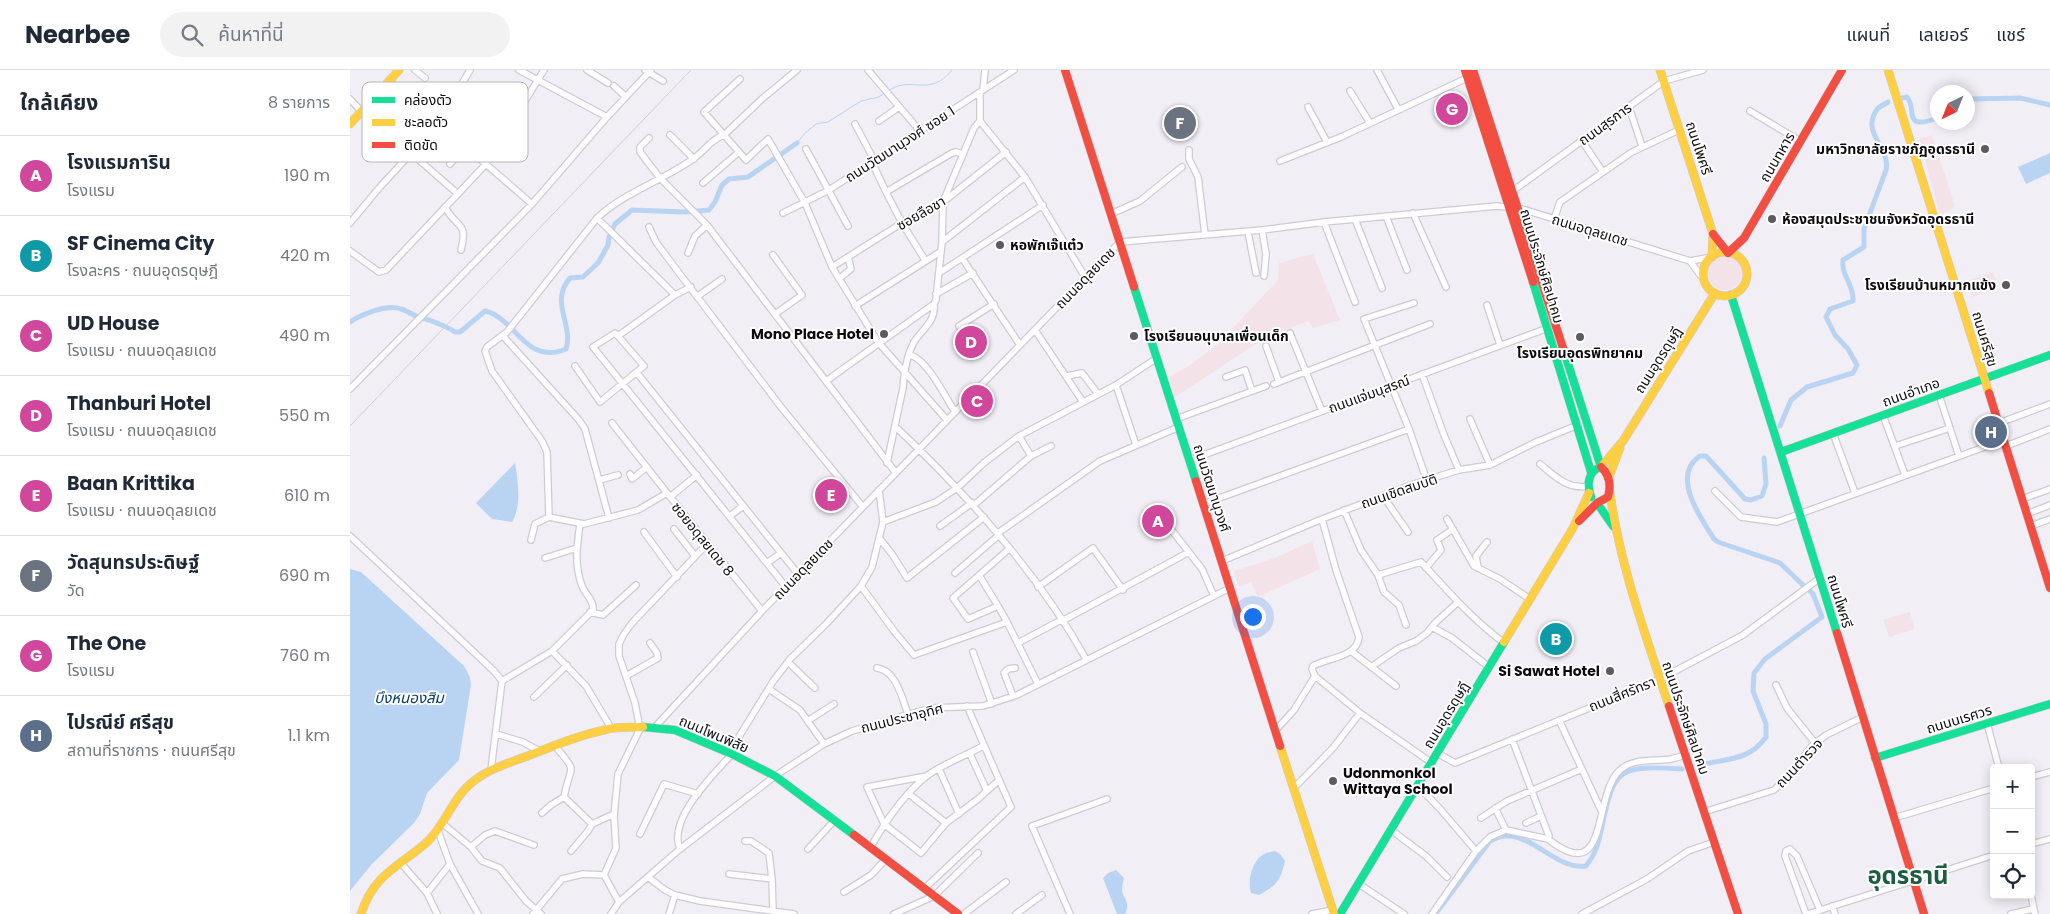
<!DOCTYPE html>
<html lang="th">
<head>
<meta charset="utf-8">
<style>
  :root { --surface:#fff; --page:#f2f2f3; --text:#1f2937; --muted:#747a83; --line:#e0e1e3; --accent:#5d5a60 }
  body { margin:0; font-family:Poppins,"Noto Sans Thai",sans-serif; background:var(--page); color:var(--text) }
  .controls { position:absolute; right:15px; bottom:15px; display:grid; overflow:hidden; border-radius:5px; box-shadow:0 2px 12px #0003 }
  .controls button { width:45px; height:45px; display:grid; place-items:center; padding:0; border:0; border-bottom:1px solid var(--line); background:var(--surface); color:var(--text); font:25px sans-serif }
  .compass { position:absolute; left:1580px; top:15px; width:45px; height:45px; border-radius:50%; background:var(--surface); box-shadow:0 2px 12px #0003; rotate:223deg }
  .you { position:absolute; left:902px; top:546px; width:18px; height:18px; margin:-12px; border:4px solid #fff; border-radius:50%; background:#1a73e8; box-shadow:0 0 0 8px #1a73e833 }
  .badge { display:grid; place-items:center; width:32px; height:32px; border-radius:50%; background:var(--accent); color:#fff; font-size:16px; font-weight:700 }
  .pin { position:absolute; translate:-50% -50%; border:2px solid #fff; box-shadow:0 1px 5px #0006 }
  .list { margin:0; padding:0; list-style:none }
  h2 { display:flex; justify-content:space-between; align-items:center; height:65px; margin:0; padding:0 20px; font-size:21px }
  h2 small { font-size:16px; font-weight:400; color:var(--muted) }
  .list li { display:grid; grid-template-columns:32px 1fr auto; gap:15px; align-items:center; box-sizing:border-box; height:80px; padding:0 20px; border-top:1px solid var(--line) }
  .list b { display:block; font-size:19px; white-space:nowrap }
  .list p { margin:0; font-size:16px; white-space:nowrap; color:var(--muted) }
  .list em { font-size:16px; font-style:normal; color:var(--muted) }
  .icon { flex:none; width:28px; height:28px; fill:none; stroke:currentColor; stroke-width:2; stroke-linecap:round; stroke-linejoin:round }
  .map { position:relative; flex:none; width:1700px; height:844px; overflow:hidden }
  header { display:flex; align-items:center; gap:30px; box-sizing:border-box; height:70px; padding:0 25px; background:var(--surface); border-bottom:1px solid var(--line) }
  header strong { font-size:24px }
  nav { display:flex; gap:28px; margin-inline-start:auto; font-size:18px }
  .search { width:350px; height:45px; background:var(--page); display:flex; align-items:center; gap:12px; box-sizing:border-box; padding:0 18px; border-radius:28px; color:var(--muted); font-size:19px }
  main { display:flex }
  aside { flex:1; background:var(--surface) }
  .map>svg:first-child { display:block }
</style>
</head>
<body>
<header>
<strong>Nearbee</strong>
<div class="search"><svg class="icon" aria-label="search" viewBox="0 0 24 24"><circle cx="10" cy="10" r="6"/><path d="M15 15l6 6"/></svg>ค้นหาที่นี่</div>
<nav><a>แผนที่</a><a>เลเยอร์</a><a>แชร์</a></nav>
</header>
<main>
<aside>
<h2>ใกล้เคียง<small>8 รายการ</small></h2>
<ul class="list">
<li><span class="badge" style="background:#d1479c">A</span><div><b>โรงแรมการิน</b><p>โรงแรม</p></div><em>190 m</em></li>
<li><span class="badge" style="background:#0f9aa8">B</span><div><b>SF Cinema City</b><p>โรงละคร · ถนนอุดรดุษฎี</p></div><em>420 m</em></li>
<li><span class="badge" style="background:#d1479c">C</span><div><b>UD House</b><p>โรงแรม · ถนนอดุลยเดช</p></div><em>490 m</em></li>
<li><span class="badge" style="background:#d1479c">D</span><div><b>Thanburi Hotel</b><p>โรงแรม · ถนนอดุลยเดช</p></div><em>550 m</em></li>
<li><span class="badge" style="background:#d1479c">E</span><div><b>Baan Krittika</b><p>โรงแรม · ถนนอดุลยเดช</p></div><em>610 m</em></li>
<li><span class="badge" style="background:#6b7280">F</span><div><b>วัดสุนทรประดิษฐ์</b><p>วัด</p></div><em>690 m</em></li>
<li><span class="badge" style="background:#d1479c">G</span><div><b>The One</b><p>โรงแรม</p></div><em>760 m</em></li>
<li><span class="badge" style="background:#5c6f8a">H</span><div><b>ไปรณีย์ ศรีสุข</b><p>สถานที่ราชการ · ถนนศรีสุข</p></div><em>1.1 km</em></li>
</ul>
</aside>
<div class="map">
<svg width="1700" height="844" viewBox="0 0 1700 844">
  <rect width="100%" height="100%" fill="#f2eef6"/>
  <path fill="#f4e2e9" d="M1582,65L1605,136L1602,139L1590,145L1569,69Z
    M963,184L990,250L963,258L958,251L913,269L825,327L819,307L839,296L867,275L928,210L929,193Z
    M1358 203a17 17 0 1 1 34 0a17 17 0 1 1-34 0Z
    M1643,202L1649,218L1622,227L1616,211Z
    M962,471L970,499L908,527L901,512L889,517L884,501L925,488Z
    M1560,542L1565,559L1539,567L1533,550Z"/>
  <path fill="#b9d4f2" d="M1700,83V103L1676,114L1668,97Z
    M165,393C168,411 172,435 162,452L142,449L126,433Z
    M0,499L11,502L114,596L120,607L121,615L109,690L77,723L70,744L64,753L22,794L0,821Z
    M925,781L930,784L935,791C931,810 926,816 909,825L901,823C897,812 902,790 914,784C917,782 922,782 925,781Z
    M766,800L774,808C773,813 771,820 773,824C777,832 779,836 775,844H767L753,808L758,803Z"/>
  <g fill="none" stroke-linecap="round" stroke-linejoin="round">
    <path stroke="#b9d4f2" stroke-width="1" d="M538,21C561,4 579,29 602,0
      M447,73L455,63L466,54L478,52L511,31L529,27L534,23"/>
    <path stroke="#b9d4f2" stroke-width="5" d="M1552,28L1557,27C1568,40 1551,61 1588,48
      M1621,29L1670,28L1700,35
      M0,252C12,244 37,234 51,239C56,240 61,244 66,246C81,251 91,253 105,262H110L135,241C166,248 175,296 216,279C224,255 199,232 220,208L233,207L248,193L252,186L258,175L259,167L265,154L282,140L334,142L359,140L365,132L372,115L379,109L398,107L447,73
      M1430,356L1441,330L1457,317L1503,303L1507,295L1498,279L1485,265L1476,247L1480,239L1503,231C1504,214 1491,206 1493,190L1514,177V159L1536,100C1541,77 1509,63 1528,38L1538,32
      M1414,388L1416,414L1412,426L1401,430L1395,429L1356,386H1350C1320,406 1351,448 1364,469L1368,472L1430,493L1453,515
      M1351,695C1378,688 1399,691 1416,667V654L1403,621L1404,603L1415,589L1472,547L1463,524L1459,520
      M1087,842L1140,771C1175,750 1202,801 1236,796C1245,785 1248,775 1251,761C1264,698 1267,695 1332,699"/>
    <g stroke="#cecbd2" stroke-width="8">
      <path id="street" d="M65,0L75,8
        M169,0L257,47
        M237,0L258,13
        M295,0L313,11
        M518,0L570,61
        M1027,0L1048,39
        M390,9L354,42L396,90L418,69L455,133L482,197L528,272L597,350
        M40,11L182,134
        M264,16L276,27
        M633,20L635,0
        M1000,21L1020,53
        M630,22V51L675,107L735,207
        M0,29L12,42
        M958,37L977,72
        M1279,37L1292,76
        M1400,41L1450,71
        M529,51L549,37
        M505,54L524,90
        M320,65L344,89
        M299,68L290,77V82L310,108L357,155L546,403
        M1232,71L1253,102
        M456,79L498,156
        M839,80V89L848,107L855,165
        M61,83L108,124
        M930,91L991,67L1117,8
        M522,92L536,122
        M100,94L115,77
        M353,113L389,82
        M1164,120L1314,11L1353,0
        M95,137C108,161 118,150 111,180
        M433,143L479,120L664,0
        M1063,143L1096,217
        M761,144L790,131L832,97
        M1036,146L1057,200
        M247,148L325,225
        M1005,149L1032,218
        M1204,149L1210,132L1282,82L1329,60
        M974,152L1005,232
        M0,153L29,118L88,54L120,0
        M299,157L306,172L320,191L431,337L513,437
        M912,160L916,184L914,206
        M898,162L906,203
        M592,172L675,107
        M0,181L29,202L36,200L136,94L194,0
        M338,183L345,166L357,155
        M423,185L452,225L425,244
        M612,188L693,135
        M575,190L552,153L536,122L602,83L606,82L613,84
        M1340,191L1354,210
        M482,197L552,153L593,132L656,82
        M589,203L612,188L670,275
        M489,209L501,199L498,187
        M341,217L325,225L268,266L265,263L243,277L436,517
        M586,224L623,203
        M348,226L372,209
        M1064,233L1014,249L1059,359L1077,411
        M1137,235L1150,275
        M505,236L590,182
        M609,256L644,234
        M685,260L733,332
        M940,263L972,341
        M153,266L229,350L235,359L259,448
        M916,276L929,312
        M559,285C576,287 596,328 605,342
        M225,296L250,332L294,296L268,266
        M287,303L448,504
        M1072,304L1094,365L1109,400
        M717,306L732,303L748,324
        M876,307L895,300L902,321
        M476,311L584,234L586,230L592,172L593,132L624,58L630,51
        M924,314L1080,254
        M766,315L786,375
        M0,319L182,134L257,47L301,0
        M1589,325L1609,386
        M1533,345L1555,405
        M826,349L916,316
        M1120,349L1140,395
        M262,353L317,423
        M1649,353L1700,334
        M548,359C619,427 688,503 736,589
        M1483,363L1505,423
        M1545,376L1600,358
        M1656,376L1700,359
        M681,386L701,376
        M840,390L1198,258
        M537,393L553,318C554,303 557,285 564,272C572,259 586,252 584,234
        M1190,394C1205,406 1217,420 1239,416
        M280,404L282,409L297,397
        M249,410L268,405
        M1365,421L1391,447L1427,452L1654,370
        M1033,426L1058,462
        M320,427L347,405
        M1672,429L1700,419
        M853,434L1059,359
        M624,435L681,386L669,366
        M994,440L1011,480L1028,505L1034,522L1049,535L1056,555
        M1677,444L1700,435
        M380,446L393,436
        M199,447L197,382L192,371L142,301L135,281L137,277L157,262L247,148C275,122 312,111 343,89C354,82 361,69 374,65L413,28L447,0
        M199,447L234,454L288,440L317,423L412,541
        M1097,449L1124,496L1150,509L1180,529
        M533,452L586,432L607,418L635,392L669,366L766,315L807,288
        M817,454L852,499L864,526
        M590,456L622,433
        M1681,456L1700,449
        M324,459L345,486
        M294,462L327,507
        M648,463L750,391L829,357
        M0,466L144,601L152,611
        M530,469L542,484L557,508L634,447
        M181,470L185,454L199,447
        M195,488L227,478
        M872,491L972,449L1064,414L1109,400L1140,395L1186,372L1228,355
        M417,493L431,483
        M1076,498L1091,480L1087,470L1103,459
        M1128,498L1126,486L1137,472
        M605,503L649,465
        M629,505L648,536L618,549L603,528L659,479
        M1028,505L1071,492C1099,522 1121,548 1154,573
        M511,516L544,561L564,585L657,552L688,614
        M688,517L743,478L773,520
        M648,536L657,552
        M240,542L253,545L286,515
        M714,550L839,482
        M1082,557L1102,568L1139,597
        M668,573L713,549
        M202,581L243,540C244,530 235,524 232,516C224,495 227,475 230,454
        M1001,581L1046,616
        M623,582L642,634
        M438,592L465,618
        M1021,597L1049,578L1066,571L1077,563L1085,553L1107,533
        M527,598C546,600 552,628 558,644
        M276,606L308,588L307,583L300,573
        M965,606L962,599L963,596C977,588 1008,587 1009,567L986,500L972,449
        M1426,615L1437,638L1465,673
        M419,619L450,640L474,674
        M663,626L654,603L658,599L665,598
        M184,627L217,595
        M459,650L484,634
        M1209,650L1251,740
        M1637,653L1649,698
        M305,657L412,541L770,172L912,160L974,152L1147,136L1169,138L1340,191L1362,187
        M926,660L944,640L965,606L1010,643L1082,693
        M146,664L173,672L189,681
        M204,675C230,705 220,693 214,727L242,754L264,744
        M379,683L424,610L441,588L476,554L511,516L522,497L533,452L529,420
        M1087,683L1105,693L1310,609L1393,565L1470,508
        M620,684L637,721
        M589,699L609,744
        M141,700L152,611L202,581L236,616L261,658
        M577,706L517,717L534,754L571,783L596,753L628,729L648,711
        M1681,707L1700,702
        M1068,716L1091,740L1126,781L1082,844
        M944,718L983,678L1010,643
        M559,724L596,753
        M1145,738L1156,760
        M1354,742L1424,720L1437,708L1462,676L1476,665L1513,647
        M192,743L201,735L214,727
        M1131,748L1157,731L1232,699
        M1544,748L1644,718
        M92,753L121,777L132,791L150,798L176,831L191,844
        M1176,753L1191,746
        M1041,760L1076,786L1097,807
        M88,761L100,794L128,844
        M290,764L314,714L348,724
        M1198,769C1260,818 1242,728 1269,701C1283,687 1304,692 1321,689C1326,688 1331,686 1336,685
        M395,771H401L419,783L422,809L423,841
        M1681,774L1700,769
        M121,777L135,765L145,761L184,775
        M520,778C535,752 554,723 578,705C595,693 615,686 633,676
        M330,779C317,749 364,704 382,684
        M458,779L484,751
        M221,781L238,761L242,754
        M1126,781L1140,767L1156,760L1198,769L1199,766L1162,669
        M50,792L77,823L87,844
        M379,804L422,809
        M298,807L315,820L325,825L350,831L444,844
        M1009,814L1054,844
        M574,819L661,737L617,636
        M494,822L521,805L535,790
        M77,823L100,794
        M1681,825L1685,844
        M269,832L254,805L266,778L264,746L268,704L290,659L285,633L269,586V574L274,564L282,553L357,474
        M1482,836L1485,844
        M183,844L212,809L233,804L254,805
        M261,844L269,832L330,779L425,706L474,674L502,661L581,638L633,636L667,625L880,518
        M319,844L325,825
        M544,844L584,826L628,783
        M614,844L656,812
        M666,844L692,825
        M720,844L682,756L757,729
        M962,844L983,840
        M1232,844L1297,809L1338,781L1364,772
        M1456,844L1435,786L1436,781L1440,779L1447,786L1470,840
        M1458,844L1644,785
        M1661,844L1683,839"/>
    </g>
    <g stroke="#cecbd2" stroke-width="9">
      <path id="fast" d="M1183,212L1241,402
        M784,217L846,411
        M1381,225L1487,563
        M1213,278L1251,397
        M1431,382L1700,285
        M1241,427C1237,416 1237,401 1251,397
        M1247,433L1263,456
        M293,657L325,660L382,684L425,706L504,765
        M1525,688L1700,634
        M990,844L1154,572"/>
    </g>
    <g stroke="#cecbd2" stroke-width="9">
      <path id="slow" d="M1310,0L1363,164L1362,187
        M1538,0L1639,323
        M0,54L49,0
        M1353 204a22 22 0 1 1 44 0a22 22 0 1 1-44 0Z
        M1251,397L1273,371L1365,223
        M1259,407L1270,378
        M1260,423C1270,496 1296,566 1319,636
        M1154,572L1223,458L1239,423
        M930,676L984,844
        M11,844C24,804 47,798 76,773C94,757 100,734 116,718C134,699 160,693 183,684C208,674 233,664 259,659C270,656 282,658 293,657"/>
    </g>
    <g stroke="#cecbd2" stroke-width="9">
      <path id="jam" d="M715,0L784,217
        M1115,0L1183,212
        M1123,0L1213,278
        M1363,164L1378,183L1394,168L1492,0
        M1639,323L1700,518
        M846,411L930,676
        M1229,451L1247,433L1258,427C1261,416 1260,405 1251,397
        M1487,563L1574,844
        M1319,636L1388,844
        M504,765L608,844"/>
    </g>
    <use href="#street" stroke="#fdfcfe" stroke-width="5.5"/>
    <use href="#fast" stroke="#16e098" stroke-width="8"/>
    <use href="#slow" stroke="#ffcf43" stroke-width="8"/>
    <use href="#jam" stroke="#f24e42" stroke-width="8"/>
    <path stroke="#d1cfd2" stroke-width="1" d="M0,356L341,0"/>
  </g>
  <g fill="#5d5a60" stroke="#fff" stroke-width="2">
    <circle cx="1635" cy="79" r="5"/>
    <circle cx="1422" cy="149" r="5"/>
    <circle cx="650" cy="175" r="5"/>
    <circle cx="1656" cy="215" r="5"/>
    <circle cx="534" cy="264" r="5"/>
    <circle cx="784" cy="266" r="5"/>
    <circle cx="1230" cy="267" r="5"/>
    <circle cx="1260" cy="601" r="5"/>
    <circle cx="983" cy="711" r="5"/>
  </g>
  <g text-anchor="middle" stroke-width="4" stroke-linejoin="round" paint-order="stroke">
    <g font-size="14" fill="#0d0b0f" stroke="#fff">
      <text transform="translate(1255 54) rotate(-36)" y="5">ถนนสุรการ</text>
      <text transform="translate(550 74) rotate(-33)" y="5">ถนนวัฒนานุวงศ์ ซอย 1</text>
      <text transform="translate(1349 78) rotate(72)" y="5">ถนนโพศรี</text>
      <text transform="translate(1427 87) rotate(-60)" y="5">ถนนทหาร</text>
      <text transform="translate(571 143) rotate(-30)" y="5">ซอยลือชา</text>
      <text transform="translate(1240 160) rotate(17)" y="5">ถนนอดุลยเดช</text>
      <text transform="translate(1192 196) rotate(73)" y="5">ถนนประจักษ์ศิลปาคม</text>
      <text transform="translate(735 208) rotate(-46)" y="5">ถนนอดุลยเดช</text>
      <text transform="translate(1635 269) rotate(73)" y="5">ถนนศรีสุข</text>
      <text transform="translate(1308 290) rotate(-58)" y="5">ถนนอุดรดุษฎี</text>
      <text transform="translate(1561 322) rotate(-20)" y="5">ถนนอำเภอ</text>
      <text transform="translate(1019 324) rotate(-20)" y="5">ถนนแจ่มนุสรณ์</text>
      <text transform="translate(862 418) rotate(72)" y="5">ถนนวัฒนานุวงศ์</text>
      <text transform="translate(1049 421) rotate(-19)" y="5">ถนนเชิดสมบัติ</text>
      <text transform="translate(353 469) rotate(51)" y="5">ซอยอดุลยเดช 8</text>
      <text transform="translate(453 499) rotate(-46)" y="5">ถนนอดุลยเดช</text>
      <text transform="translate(1490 531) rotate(73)" y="5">ถนนโพศรี</text>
      <text transform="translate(1272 624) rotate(-22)" y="5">ถนนสี่ศรัทรา</text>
      <text transform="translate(1096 645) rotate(-59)" y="5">ถนนอุดรดุษฎี</text>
      <text transform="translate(552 648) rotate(-14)" y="5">ถนนประชาอุทิศ</text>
      <text transform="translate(1336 648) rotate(71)" y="5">ถนนประจักษ์ศิลปาคม</text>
      <text transform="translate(1609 649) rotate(-17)" y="5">ถนนนเรศวร</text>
      <text transform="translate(364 664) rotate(23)" y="5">ถนนโพนพิสัย</text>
      <text transform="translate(1449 693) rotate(-47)" y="5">ถนนตำรวจ</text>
    </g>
    <g font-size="14" font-weight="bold" fill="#0d0b0f" stroke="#fff" text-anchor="end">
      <text x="1625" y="84">มหาวิทยาลัยราชภัฏอุดรธานี</text>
      <text x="1432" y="154" text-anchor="start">ห้องสมุดประชาชนจังหวัดอุดรธานี</text>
      <text x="660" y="180" text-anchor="start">หอพักเจ๊แต๋ว</text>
      <text x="1646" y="220">โรงเรียนบ้านหมากแข้ง</text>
      <text x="524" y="269">Mono Place Hotel</text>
      <text x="794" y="271" text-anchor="start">โรงเรียนอนุบาลเพื่อนเด็ก</text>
      <text x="1230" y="288" text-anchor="middle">โรงเรียนอุดรพิทยาคม</text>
      <text x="1250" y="606">Si Sawat Hotel</text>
      <text x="993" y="708" text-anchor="start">Udonmonkol<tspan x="993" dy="16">Wittaya School</tspan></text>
    </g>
    <g font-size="15" font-style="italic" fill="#083e67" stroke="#fff">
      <text x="59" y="633">บึงหนองสิม</text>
    </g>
    <g font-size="24" font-weight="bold" fill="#1d5d42" stroke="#fff">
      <text x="1558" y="814">อุดรธานี</text>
    </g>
  </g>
  <rect x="12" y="12" width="166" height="80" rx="8" fill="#fff" stroke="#b6b6b7" stroke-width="1"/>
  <rect x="22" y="27" width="23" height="6" fill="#16e098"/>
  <rect x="22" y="49" width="23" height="7" fill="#ffcf43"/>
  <rect x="22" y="72" width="23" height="6" fill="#f24e42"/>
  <g font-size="14" fill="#0d0b0f">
    <text x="54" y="35">คล่องตัว</text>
    <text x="54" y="57">ชะลอตัว</text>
    <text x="54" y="80">ติดขัด</text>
  </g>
</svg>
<div class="controls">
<button>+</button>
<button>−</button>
<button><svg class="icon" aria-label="locate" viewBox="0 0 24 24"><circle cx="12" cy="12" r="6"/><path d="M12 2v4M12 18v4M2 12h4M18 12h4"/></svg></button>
</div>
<svg class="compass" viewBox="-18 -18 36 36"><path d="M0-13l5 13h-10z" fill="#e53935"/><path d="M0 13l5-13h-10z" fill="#747a83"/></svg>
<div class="you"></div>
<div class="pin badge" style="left:808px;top:451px;background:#d1479c">A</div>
<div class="pin badge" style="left:1206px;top:569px;background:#0f9aa8">B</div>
<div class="pin badge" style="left:627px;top:331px;background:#d1479c">C</div>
<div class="pin badge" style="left:621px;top:272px;background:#d1479c">D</div>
<div class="pin badge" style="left:481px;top:425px;background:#d1479c">E</div>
<div class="pin badge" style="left:830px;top:53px;background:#6b7280">F</div>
<div class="pin badge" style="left:1102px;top:39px;background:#d1479c">G</div>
<div class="pin badge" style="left:1641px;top:362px;background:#5c6f8a">H</div>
</div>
</main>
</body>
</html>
